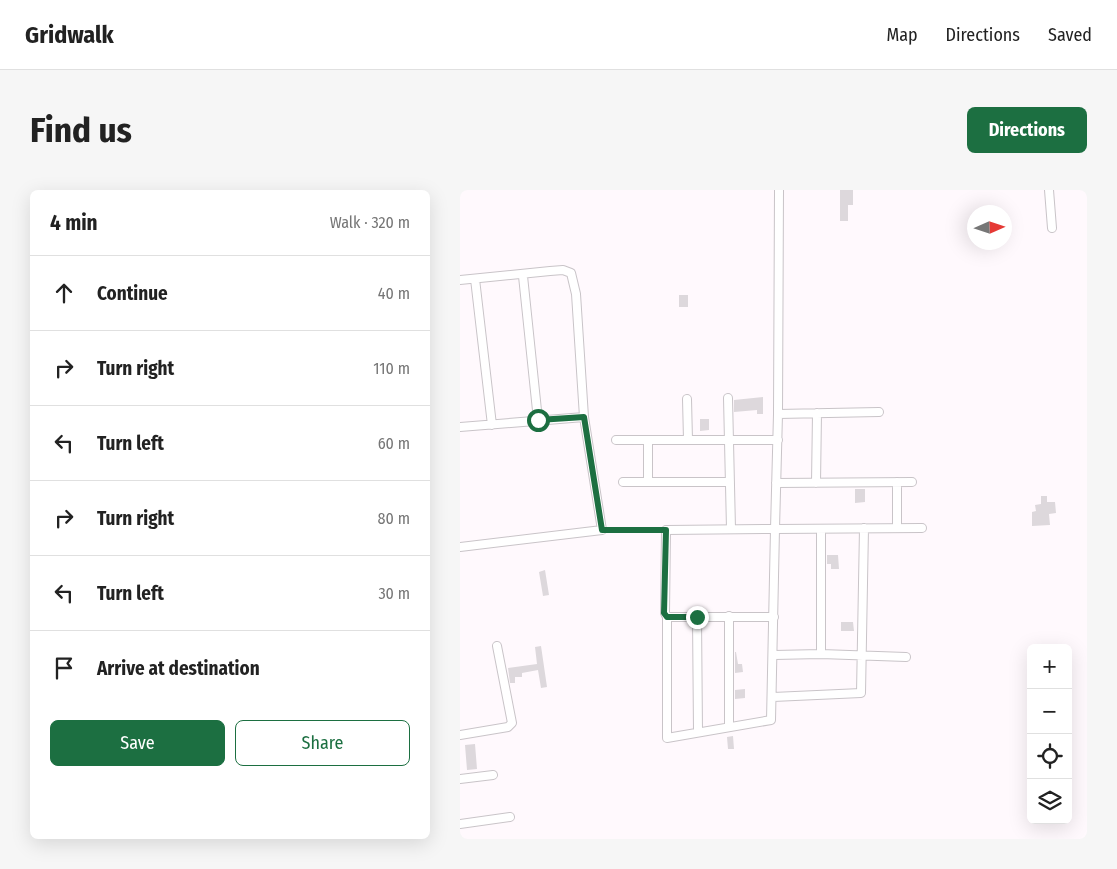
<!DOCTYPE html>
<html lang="en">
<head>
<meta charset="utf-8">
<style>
  :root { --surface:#fff; --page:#f6f6f6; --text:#222; --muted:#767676; --line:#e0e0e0; --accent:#1c6f41 }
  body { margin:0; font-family:"Fira Sans Condensed",sans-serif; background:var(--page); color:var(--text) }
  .controls { position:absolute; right:15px; bottom:15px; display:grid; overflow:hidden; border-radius:8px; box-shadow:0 5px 20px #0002 }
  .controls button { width:45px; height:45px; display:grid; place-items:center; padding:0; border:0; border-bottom:1px solid var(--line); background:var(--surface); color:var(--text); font:25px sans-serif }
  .compass { position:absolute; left:507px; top:15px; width:45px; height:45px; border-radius:50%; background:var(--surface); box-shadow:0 5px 20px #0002; rotate:87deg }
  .stop { position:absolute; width:15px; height:15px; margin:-11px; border:4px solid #1c6f41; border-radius:50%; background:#fff }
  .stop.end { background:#1c6f41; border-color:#fff; box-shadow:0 1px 5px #0008 }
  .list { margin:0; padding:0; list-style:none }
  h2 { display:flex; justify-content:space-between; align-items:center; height:65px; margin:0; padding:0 20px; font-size:21px }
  h2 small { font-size:16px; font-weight:400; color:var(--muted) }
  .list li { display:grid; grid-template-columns:32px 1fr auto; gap:15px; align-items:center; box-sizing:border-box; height:75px; padding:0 20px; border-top:1px solid var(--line) }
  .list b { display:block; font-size:19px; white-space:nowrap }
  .list em { font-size:16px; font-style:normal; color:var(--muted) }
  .actions { display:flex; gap:10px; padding:15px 20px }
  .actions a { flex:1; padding:11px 0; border:1px solid var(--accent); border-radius:8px; text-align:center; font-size:18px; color:var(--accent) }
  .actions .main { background:var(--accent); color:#fff }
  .icon { flex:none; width:28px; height:28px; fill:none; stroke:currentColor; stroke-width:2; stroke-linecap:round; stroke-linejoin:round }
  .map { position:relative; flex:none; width:627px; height:649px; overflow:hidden; border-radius:8px }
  header { display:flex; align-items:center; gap:30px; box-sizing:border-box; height:70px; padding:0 25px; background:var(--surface); border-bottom:1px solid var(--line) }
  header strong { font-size:24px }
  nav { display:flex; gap:28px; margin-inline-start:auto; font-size:18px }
  .intro { display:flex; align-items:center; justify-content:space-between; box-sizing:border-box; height:120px; padding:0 30px }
  h1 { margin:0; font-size:35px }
  .button { padding:12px 22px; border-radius:8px; background:var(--accent); color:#fff; font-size:18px; font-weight:700 }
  main { display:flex; gap:30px; padding:0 30px }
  aside { flex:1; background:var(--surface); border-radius:8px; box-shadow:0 5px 20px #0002 }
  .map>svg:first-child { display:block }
</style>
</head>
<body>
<header>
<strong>Gridwalk</strong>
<nav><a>Map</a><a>Directions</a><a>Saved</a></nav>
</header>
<div class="intro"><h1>Find us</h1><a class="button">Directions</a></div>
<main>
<aside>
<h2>4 min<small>Walk · 320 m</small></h2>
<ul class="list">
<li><svg class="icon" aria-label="ahead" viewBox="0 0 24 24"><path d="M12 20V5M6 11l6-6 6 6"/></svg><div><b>Continue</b></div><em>40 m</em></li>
<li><svg class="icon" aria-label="right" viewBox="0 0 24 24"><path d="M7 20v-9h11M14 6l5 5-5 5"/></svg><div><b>Turn right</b></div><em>110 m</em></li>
<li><svg class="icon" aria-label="left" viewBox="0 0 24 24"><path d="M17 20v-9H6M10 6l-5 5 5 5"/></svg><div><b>Turn left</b></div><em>60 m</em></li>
<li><svg class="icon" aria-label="right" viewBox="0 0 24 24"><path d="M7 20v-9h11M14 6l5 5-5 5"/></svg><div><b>Turn right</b></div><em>80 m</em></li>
<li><svg class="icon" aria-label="left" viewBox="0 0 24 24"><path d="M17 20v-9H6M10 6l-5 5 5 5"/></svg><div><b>Turn left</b></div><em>30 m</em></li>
<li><svg class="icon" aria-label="arrive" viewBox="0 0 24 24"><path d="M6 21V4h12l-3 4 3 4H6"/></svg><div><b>Arrive at destination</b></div></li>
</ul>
<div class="actions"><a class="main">Save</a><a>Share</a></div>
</aside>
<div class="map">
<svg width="627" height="649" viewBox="0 0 627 649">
  <rect width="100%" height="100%" fill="#fff9fd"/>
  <path fill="#ddd8dc" d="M380,0H393V15H388V31H380Z
    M219,105H228V117H219Z
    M303,207V224H297V220L274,222V210Z
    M240,229H249V240L240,241Z
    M395,299H405V312L395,313Z
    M581,306H587V312H595L596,323L589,324L590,335L572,336V322L576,321L575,315L581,314Z
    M367,365H378L379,379H371V374H367Z
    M85,380L89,405L83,406L79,382Z
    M381,432H393L394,441H381Z
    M81,456L87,497L81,498L78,480L62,483V487H55V493H50L48,478L77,474L75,457Z
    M275,462H276L278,474H282L283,482L275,483Z
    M285,499V508L275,509V500Z
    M273,546L274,559H268L267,547Z
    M15,554L17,579L7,580L5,555Z"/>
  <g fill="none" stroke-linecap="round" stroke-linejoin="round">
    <g stroke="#c9c4c8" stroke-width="6">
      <path id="service" d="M142,340H206"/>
    </g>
    <g stroke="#c9c4c8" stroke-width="10">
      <path id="minor" d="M319,0L318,224L315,339L206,340L205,423L207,427V548L311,530L315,339L462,338
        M589,0L592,38
        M63,86L78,230
        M15,89L32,235
        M0,90L90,81L103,80L111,83L116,104L124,227L142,340L0,357
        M268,208L271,339
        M227,209L228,250
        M318,224L419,222
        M0,237L124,227
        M156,250H318
        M188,250V292
        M163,292H270
        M437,292V337
        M316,293L452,292
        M356,293L357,223
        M269,426V536
        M207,427H314
        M237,427L238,542
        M361,464V339
        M314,465L361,464L446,467
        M313,507L401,503L404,338
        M0,545L48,537L52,533L37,456
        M0,589L33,585
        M0,634L50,627"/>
    </g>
    <use href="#service" stroke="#fff" stroke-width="4"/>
    <use href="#minor" stroke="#fff" stroke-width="8"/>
  </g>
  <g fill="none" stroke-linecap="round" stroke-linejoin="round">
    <path stroke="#1c6f41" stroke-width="6" d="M78,230L124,227L142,340H206L204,423L207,427H237"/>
  </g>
</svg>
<div class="controls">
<button>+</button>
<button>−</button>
<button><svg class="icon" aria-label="locate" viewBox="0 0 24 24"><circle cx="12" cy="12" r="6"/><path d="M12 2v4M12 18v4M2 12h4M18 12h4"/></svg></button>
<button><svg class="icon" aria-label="layers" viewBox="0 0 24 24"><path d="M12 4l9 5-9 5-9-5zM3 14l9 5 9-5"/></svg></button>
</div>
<svg class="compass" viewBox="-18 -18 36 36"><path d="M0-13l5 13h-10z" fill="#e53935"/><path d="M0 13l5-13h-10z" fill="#767676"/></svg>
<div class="stop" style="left:78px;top:230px"></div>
<div class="stop end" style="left:237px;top:427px"></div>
</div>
</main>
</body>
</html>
